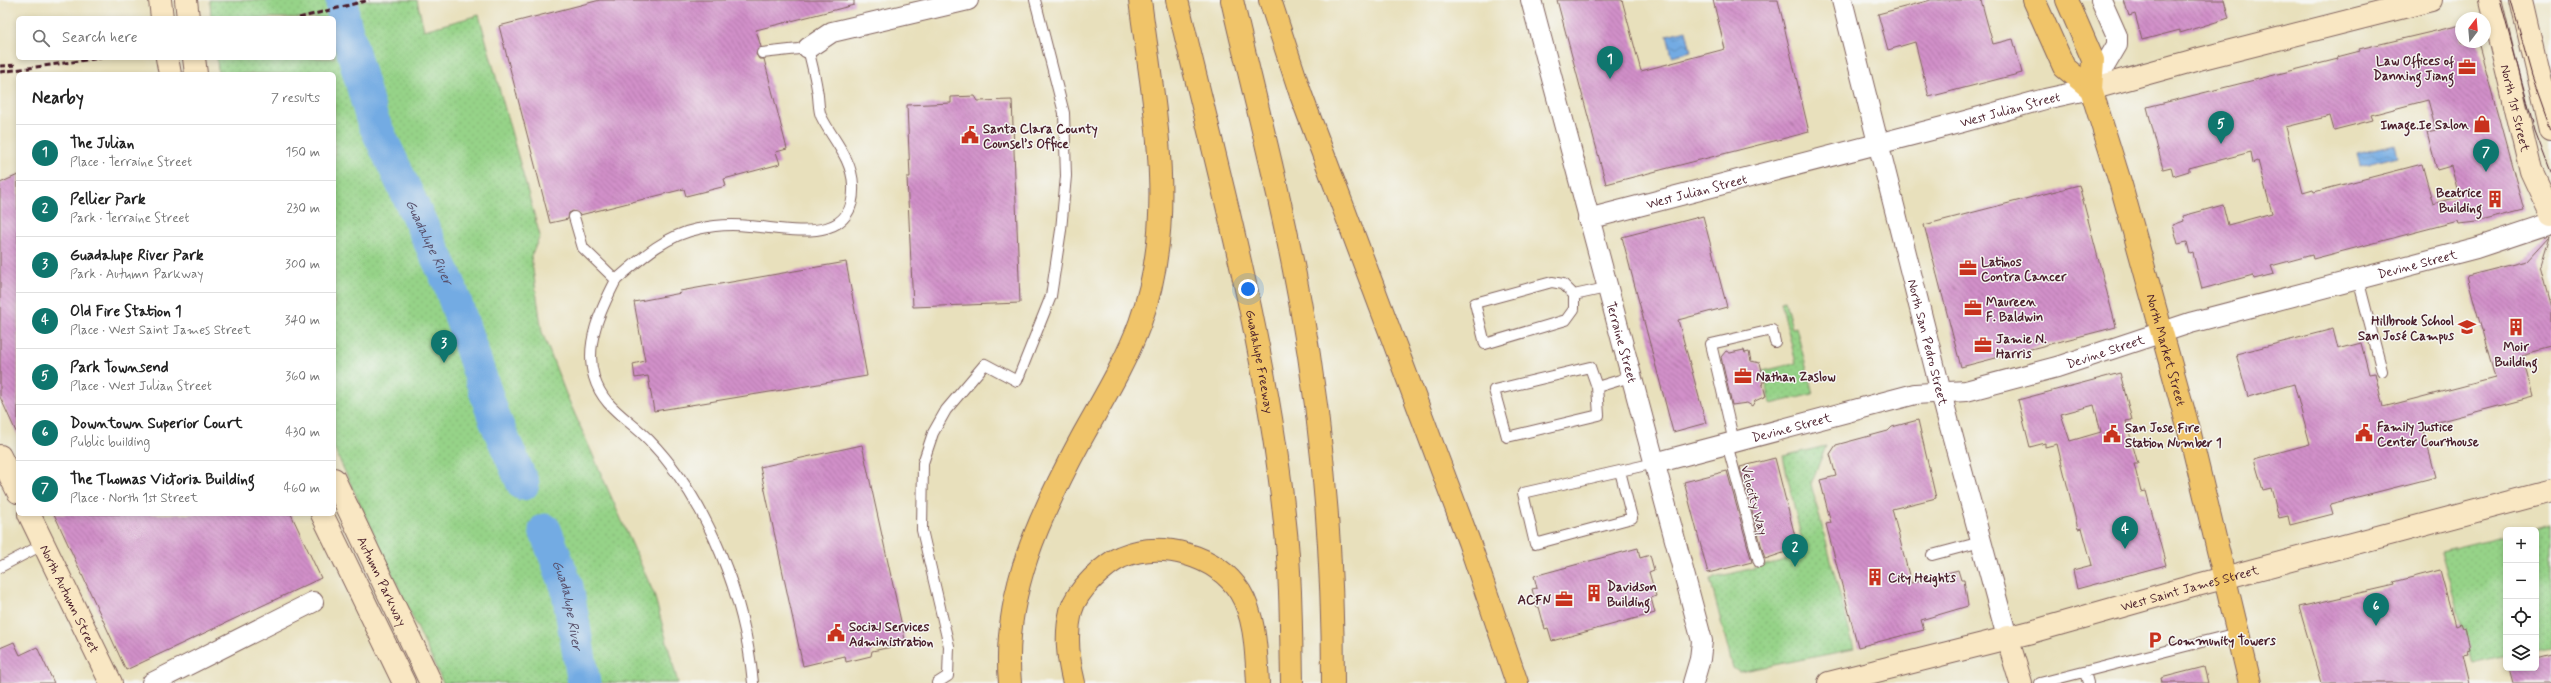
<!DOCTYPE html>
<html lang="en">
<head>
<meta charset="utf-8">
<style>
  :root { --surface:#fff; --page:#f6f6f6; --text:#222; --muted:#767676; --line:#e0e0e0; --accent:#0f766e }
  body { margin:0; font-family:Mynerve,sans-serif; background:var(--page); color:var(--text) }
  .controls { position:absolute; right:12px; bottom:12px; display:grid; overflow:hidden; border-radius:6px; box-shadow:0 2px 6px #0003 }
  .controls button { width:36px; height:36px; display:grid; place-items:center; padding:0; border:0; border-bottom:1px solid var(--line); background:var(--surface); color:var(--text); font:20px sans-serif }
  .compass { position:absolute; left:2455px; top:12px; width:36px; height:36px; border-radius:50%; background:var(--surface); box-shadow:0 2px 6px #0003; rotate:16deg }
  .you { position:absolute; left:1248px; top:289px; width:14px; height:14px; margin:-10px; border:3px solid #fff; border-radius:50%; background:#1a73e8; box-shadow:0 0 0 6px #1a73e833 }
  .badge { display:grid; place-items:center; width:26px; height:26px; border-radius:50%; background:var(--accent); color:#fff; font-size:13px; font-weight:700 }
  .pin { position:absolute; translate:-50% -33px; filter:drop-shadow(0 1px 2px #0008) }
  .pin::after { content:''; position:absolute; top:21px; width:14px; height:12px; background:inherit; clip-path:polygon(0 0,100% 0,50% 100%) }
  .list { margin:0; padding:0; list-style:none }
  h2 { display:flex; justify-content:space-between; align-items:center; height:52px; margin:0; padding:0 16px; font-size:17px }
  h2 small { font-size:13px; font-weight:400; color:var(--muted) }
  .list li { display:grid; grid-template-columns:26px 1fr auto; gap:12px; align-items:center; box-sizing:border-box; height:56px; padding:0 16px; border-top:1px solid var(--line) }
  .list b { display:block; font-size:15px; white-space:nowrap }
  .list p { margin:0; font-size:13px; white-space:nowrap; color:var(--muted) }
  .list em { font-size:13px; font-style:normal; color:var(--muted) }
  .icon { flex:none; width:22px; height:22px; fill:none; stroke:currentColor; stroke-width:2; stroke-linecap:round; stroke-linejoin:round }
  .map { position:relative; flex:none; width:2551px; height:683px; overflow:hidden }
  .search { position:absolute; background:var(--surface); box-shadow:0 2px 6px #0003; left:16px; top:16px; width:320px; height:44px; display:flex; align-items:center; gap:10px; box-sizing:border-box; padding:0 14px; border-radius:6px; color:var(--muted); font-size:15px }
  .panel { position:absolute; background:var(--surface); box-shadow:0 2px 6px #0003; left:16px; top:72px; width:320px; height:444px; border-radius:6px }
  .map>svg:first-child { display:block }
</style>
</head>
<body>
<div class="map">
<svg width="2551" height="683" viewBox="0 0 2551 683">
  <defs>
    <pattern id="park-dots" width="8" height="8" patternUnits="userSpaceOnUse"><rect width="8" height="8" fill="#96d388"/><path d="M2 2h.1M6 6h.1" fill="none" stroke="#83b576" stroke-width="1.8" stroke-linecap="round"/></pattern>
    <pattern id="water-waves" width="16" height="10" patternUnits="userSpaceOnUse"><rect width="16" height="10" fill="#73abe3"/><path d="M0 5q4-4 8 0t8 0" fill="none" stroke="#608bb8"/></pattern>
    <pattern id="building-back-hatch" width="6" height="6" patternUnits="userSpaceOnUse"><rect width="6" height="6" fill="#d190c9"/><path d="M-1 5l2 2M0 0l6 6M5-1l2 2" fill="none" stroke="#ac75a3"/></pattern>
  </defs>
  <rect width="100%" height="100%" fill="#f6f6f2"/>
  <filter id="ink" filterUnits="userSpaceOnUse"><feTurbulence type="fractalNoise" baseFrequency=".025" numOctaves="2"/><feDisplacementMap in="SourceGraphic" scale="8" xChannelSelector="R" yChannelSelector="G"/><feConvolveMatrix kernelMatrix="1 2 1 2 8 2 1 2 1" color-interpolation-filters="sRGB"/></filter>
  <filter id="wash" filterUnits="userSpaceOnUse"><feTurbulence type="fractalNoise" baseFrequency=".012" numOctaves="4" result="noise"/><feDisplacementMap in="SourceGraphic" scale="16" xChannelSelector="R" yChannelSelector="G"/><feGaussianBlur stdDeviation="0.9" result="paint"/><feColorMatrix in="noise" values="0 0 0 0 0 0 0 0 0 0 0 0 0 0 0 0 0 1.4 0 .05"/><feComposite in="paint" operator="in"/></filter>
  <g filter="url(#wash)">
    <rect width="100%" height="100%" fill="#e8e0bc"/>
    <path fill="url(#park-dots)" stroke="#70795a" d="M210,0H417L424,30L479,15L540,236L531,256L542,332L566,394L654,594L678,683H443L334,448V74H218L217,58H334V18H211Z
      M1785,301L1792,328L1796,327L1813,394L1771,404L1763,371L1796,363L1781,302Z
      M1826,446L1811,484L1854,649L1739,672L1733,668L1710,579L1805,555L1783,456Z
      M2551,524V646L2536,649V530H2528Z
      M2506,535V655L2472,663L2441,551Z"/>
    <path fill="url(#water-waves)" stroke="#5e6587" d="M1686,30L1691,51L1672,56L1667,35Z
      M2395,144L2398,156L2360,166L2357,153Z"/>
    <g fill="none" stroke-linecap="round" stroke-linejoin="round">
      <g stroke="#73abe3" stroke-width="33">
        <path id="s1" d="M342,0L343,17L372,119L449,283L495,420L523,484"/>
        <path id="s2" d="M545,530L567,587L584,683"/>
      </g>
    </g>
    <g id="blocks">
      <path fill="url(#building-back-hatch)" fill-rule="evenodd" d="M600,0H854V5L756,30L761,47L756,54L759,59H764L787,149L776,152L780,164L724,179L726,186L686,196L684,189L580,215L573,211L569,213L568,219L550,223L499,26Z
        M1557,0H1622L1641,71L1725,49L1713,0H1778L1809,132L1606,184Z
        M1931,0H1981L1993,44L2013,39L2022,73L1929,97L1915,42L1888,50L1878,14Z
        M2124,0H2224L2229,18L2180,33V30L2142,40L2135,14L2129,16Z
        M2461,25V42H2478L2524,210L2476,222L2459,224L2458,221L2313,259L2312,255L2271,266L2274,274L2254,279L2253,275L2202,289L2193,253L2190,254L2187,242L2178,244L2173,225L2184,221L2183,216L2223,205L2228,225L2272,213L2258,161L2253,163L2251,152L2189,168V171L2173,176L2171,167L2163,169L2147,107L2338,59L2337,57L2360,51L2359,49ZM2428,100L2436,130L2427,132L2437,170L2451,166L2459,196L2433,204L2422,164L2314,192L2313,190L2303,193L2286,127L2330,116L2334,130L2373,120L2371,115Z
        M975,96L978,101L1012,100L1020,303L913,307L907,177H910L907,105L951,103V97Z
        M18,175V436L0,397V183Z
        M2079,185L2116,327L1961,367L1924,225Z
        M1703,216L1727,307L1678,320L1706,423L1673,432L1622,237Z
        M2549,236L2540,266L2551,308V347L2522,355L2533,397L2422,426L2436,477L2330,504L2333,514L2290,525L2288,516L2279,518L2271,488L2263,490L2254,459L2310,444L2294,384L2248,397L2236,354L2333,329L2338,349L2361,343L2369,374L2375,373L2383,407L2495,378L2467,276L2526,261Z
        M846,262L867,376L654,411L648,376L635,378L633,364L645,361L634,302L681,293L680,291Z
        M1744,350L1745,353L1749,352L1751,361L1760,363L1765,382H1762L1766,396L1755,401L1752,406L1747,403L1732,405L1721,357L1726,351L1730,353Z
        M2120,373L2132,420L2126,421L2138,464H2134L2141,492L2146,491L2166,565L2077,589L2073,570L2092,565L2082,528L2078,529L2057,444L2045,447V443L2030,447L2018,400ZM2094,405L2101,432L2070,441L2061,414Z
        M1918,420L1936,498L1892,509L1911,583L1958,570L1961,580H1964L1968,606L1921,620L1924,630L1858,647L1826,524L1831,523L1820,480L1836,476L1830,454L1836,445L1888,431L1892,427Z
        M862,445L906,644L872,651L871,656L846,662L845,656L803,666L760,467Z
        M1775,458L1798,548L1765,559L1740,467Z
        M1727,471L1752,562L1708,573L1684,482Z
        M54,514H291L321,578L126,670Z
        M1638,548L1640,558L1650,555L1654,570L1649,572L1656,596L1651,598L1655,613L1552,641L1548,628L1545,629L1539,607L1537,608L1532,589L1537,588L1534,576Z
        M2440,570L2455,626L2460,624L2462,629L2465,628L2468,641L2470,649L2467,650L2468,653L2463,654L2470,683H2321L2299,607L2395,585L2394,582Z
        M14,642L20,655L37,647L54,683H0V648Z
        M2551,654V683H2513L2509,668H2536V658Z
        M2204,667L2208,683H2162L2161,678Z"/>
    </g>
  </g>
  <g filter="url(#ink)">
    <use href="#blocks" fill-opacity="0" stroke="#81635e" stroke-width="1"/>
    <g fill="none" stroke-linecap="round" stroke-linejoin="round">
      <g stroke="#81635e" stroke-width="12">
        <path id="lane" d="M574,217L583,248L616,280C640,259 666,235 698,229C715,225 731,224 749,226C787,228 856,248 853,185C852,158 832,139 821,116C818,109 819,98 817,89C815,75 811,62 808,48L762,53
          M2358,279L2382,371
          M616,280C601,309 584,344 594,377C603,408 628,418 649,440C709,502 745,598 753,683
          M1574,295V309L1566,320L1485,344L1475,303L1552,282L1563,284L1574,295L1606,288
          M1597,387L1599,415L1507,437L1494,390L1590,367L1597,387L1630,377
          M1734,442L1711,344L1772,330L1775,342
          M1727,444L1759,562
          M1620,471L1632,518L1535,544L1523,493L1655,463
          M1932,555L1981,542
          M0,567L44,544
          M2085,672L2088,683
          M937,683L948,676L949,646L922,530L923,463L933,433L946,410L985,364L1017,381L1051,296L1061,230L1066,176L1064,113L1035,0
          M2040,683L2237,633"/>
      </g>
      <g stroke="#81635e" stroke-width="22">
        <g id="street">
          <path id="s3" d="M1531,0C1586,214 1647,427 1702,641L1700,659L1693,683"/>
          <path id="s4" d="M1842,0L1946,412L2007,637"/>
          <path d="M808,48L832,32L968,0"/>
          <path id="s5" d="M1588,219L1962,122L2045,99L2091,89L2117,45V36L2101,0"/>
          <path id="s6" d="M1655,463L1915,394L1966,391L2057,367L2190,323L2476,248L2551,223"/>
          <path d="M152,683L313,602"/>
        </g>
      </g>
      <g stroke="#81635e" stroke-width="24">
        <g id="secondary">
          <path d="M160,0L162,18"/>
          <path d="M186,0L188,18"/>
          <path id="s7" d="M2490,0L2531,171L2551,214"/>
          <path d="M2521,0L2551,130"/>
          <path d="M167,58L170,74"/>
          <path d="M194,58L196,74"/>
          <path d="M2091,89L2199,59L2431,0"/>
          <path d="M0,456L18,492"/>
          <path id="s8" d="M334,479L431,683"/>
          <path id="s9" d="M29,514L111,683"/>
          <path d="M322,514L404,683"/>
          <path d="M2007,637L2021,683"/>
          <path id="s10" d="M1829,683L2031,632L2186,588L2551,491"/>
        </g>
      </g>
      <g stroke="#81635e" stroke-width="24">
        <g id="primary">
          <path d="M2034,0L2064,67L2091,89"/>
          <path id="s11" d="M2067,0L2093,60L2091,89L2121,185L2190,434L2250,683"/>
        </g>
      </g>
      <g stroke="#81635e" stroke-width="24">
        <g id="highway">
          <path id="s12" d="M1177,0C1218,172 1267,346 1285,523C1291,575 1291,630 1292,683"/>
          <path d="M1232,0C1255,100 1282,201 1300,302C1323,427 1333,556 1333,683"/>
          <path d="M1270,0L1301,95L1469,542L1517,683"/>
          <path d="M1010,683C1002,594 1040,515 1081,439C1102,401 1125,364 1140,323C1178,218 1154,108 1140,0"/>
          <path d="M1074,683C1068,659 1065,636 1071,611C1074,600 1084,587 1092,579C1101,570 1110,562 1121,557C1162,540 1216,555 1240,592C1256,618 1256,653 1258,683"/>
        </g>
      </g>
      <use href="#lane" stroke="#fff" stroke-width="10"/>
      <use href="#street" stroke="#fff" stroke-width="20"/>
      <use href="#secondary" stroke="#f9e7c3" stroke-width="22"/>
      <use href="#primary" stroke="#f0c469" stroke-width="22"/>
      <use href="#highway" stroke="#f0c469" stroke-width="22"/>
      <path stroke="#4a1f2b" stroke-width="1" d="M2500,0L2535,131L2551,173
        M2511,0L2532,76L2551,130"/>
      <path stroke="#4a1f2b" stroke-width="3" stroke-dasharray="6 3" stroke-linecap="butt" d="M299,18L369,0
        M0,66L18,65
        M0,72L101,58"/>
    </g>
  </g>
  <defs>
    <g id="office-bare" transform="scale(1.38)"><path d="M-6-3h4V-5.5h4V-3h4V5H-6ZM-1-4.5V-3h2v-1.5ZM-6 0V1H6V0Z" fill="#c8321e" stroke="#f6f6f2" stroke-width="2.5" paint-order="stroke"/></g>
    <g id="shop-bare" transform="scale(1.38)"><path d="M-5-2.5h2.3a2.7 3.5 0 0 1 5.4 0H5L5.5 6h-11ZM-1.5-2.5h3a1.5 2.3 0 0 0-3 0Z" fill="#c8321e" stroke="#f6f6f2" stroke-width="2.5" paint-order="stroke"/></g>
    <g id="civic-bare" transform="scale(1.38)"><path d="M-.6-6.5H3V-4.5H.6V-3L4-1V1h2V6H-6V1h2V-1L-.6-3ZM-1.2 2.5V6h2.4V2.5Z" fill="#c8321e" stroke="#f6f6f2" stroke-width="2.5" paint-order="stroke"/></g>
    <g id="building-bare" transform="scale(1.38)"><path d="M-4-6H4V6H1V3H-1V6H-4ZM-2.5-4.3h1.7v1.8h-1.7ZM.8-4.3h1.7v1.8H.8ZM-2.5-1h1.7V.8h-1.7ZM.8-1h1.7V.8H.8Z" fill="#c8321e" stroke="#f6f6f2" stroke-width="2.5" paint-order="stroke"/></g>
    <g id="school-bare" transform="scale(1.38)"><path d="M0-5L7-2L0 1L-7-2ZM-4 1L0 2.5L4 1V4Q0 6-4 4Z" fill="#c8321e" stroke="#f6f6f2" stroke-width="2.5" paint-order="stroke"/></g>
    <g id="parking-bare" transform="scale(1.38)"><path d="M-3.5-5.5H1a3.5 3.5 0 0 1 0 7H-1V5.5H-3.5ZM-1-3.4V-.6H.8a1.4 1.4 0 0 0 0-2.8Z" fill="#c8321e" stroke="#f6f6f2" stroke-width="2.5" paint-order="stroke"/></g>
  </defs>
  <g fill-rule="evenodd">
    <use href="#office-bare" x="2467" y="67"/>
    <use href="#shop-bare" x="2482" y="124"/>
    <use href="#civic-bare" x="970" y="135"/>
    <use href="#building-bare" x="2495" y="199"/>
    <use href="#office-bare" x="1968" y="268"/>
    <use href="#office-bare" x="1973" y="308"/>
    <use href="#school-bare" x="2467" y="327"/>
    <use href="#building-bare" x="2516" y="327"/>
    <use href="#office-bare" x="1983" y="345"/>
    <use href="#office-bare" x="1743" y="376"/>
    <use href="#civic-bare" x="2364" y="433"/>
    <use href="#civic-bare" x="2112" y="434"/>
    <use href="#building-bare" x="1875" y="577"/>
    <use href="#building-bare" x="1594" y="593"/>
    <use href="#office-bare" x="1564" y="599"/>
    <use href="#civic-bare" x="836" y="633"/>
    <use href="#parking-bare" x="2155" y="640"/>
  </g>
  <g text-anchor="middle" stroke-width="3" stroke-linejoin="round" paint-order="stroke">
    <g font-size="13" font-weight="bold" fill="#4a1f2b" stroke="#f6f6f2" text-anchor="start">
      <text x="2454" y="65" text-anchor="end">Law Offices of<tspan x="2454" dy="15">Danning Jiang</tspan></text>
      <text x="2469" y="129" text-anchor="end">Image.Ie Salon</text>
      <text x="983" y="133">Santa Clara County<tspan x="983" dy="15">Counsel’s Office</tspan></text>
      <text x="2482" y="197" text-anchor="end">Beatrice<tspan x="2482" dy="15">Building</tspan></text>
      <text x="1981" y="266">Latinos<tspan x="1981" dy="15">Contra Cancer</tspan></text>
      <text x="1986" y="306">Maureen<tspan x="1986" dy="15">F. Baldwin</tspan></text>
      <text x="2454" y="325" text-anchor="end">Hillbrook School<tspan x="2454" dy="15">San José Campus</tspan></text>
      <text x="1996" y="343">Jamie N.<tspan x="1996" dy="15">Harris</tspan></text>
      <text x="2516" y="351" text-anchor="middle">Moir<tspan x="2516" dy="15">Building</tspan></text>
      <text x="1756" y="381">Nathan Zaslow</text>
      <text x="2377" y="431">Family Justice<tspan x="2377" dy="15">Center Courthouse</tspan></text>
      <text x="2125" y="432">San Jose Fire<tspan x="2125" dy="15">Station Number 1</tspan></text>
      <text x="1888" y="582">City Heights</text>
      <text x="1607" y="591">Davidson<tspan x="1607" dy="15">Building</tspan></text>
      <text x="1551" y="604" text-anchor="end">ACFN</text>
      <text x="849" y="631">Social Services<tspan x="849" dy="15">Administration</tspan></text>
      <text x="2168" y="645">Community Towers</text>
    </g>
    <g font-size="13" fill="#4a1f2b" stroke="#f6f6f2">
      <text dy="5" stroke="none"><textPath href="#s7" startOffset="111">North 1st Street</textPath></text>
      <text dy="5" stroke="none"><textPath href="#s5" startOffset="436">West Julian Street</textPath></text>
      <text dy="5" stroke="none"><textPath href="#s5" startOffset="112">West Julian Street</textPath></text>
      <text dy="5" stroke="none"><textPath href="#s6" startOffset="789">Devine Street</textPath></text>
      <text dy="5" stroke="none"><textPath href="#s3" startOffset="354">Terraine Street</textPath></text>
      <text dy="5" stroke="none"><textPath href="#s4" startOffset="353">North San Pedro Street</textPath></text>
      <text dy="5" stroke="none"><textPath href="#s11" startOffset="366">North Market Street</textPath></text>
      <text dy="5" stroke="none"><textPath href="#s6" startOffset="465">Devine Street</textPath></text>
      <text dy="5" stroke="none"><textPath href="#s12" startOffset="371">Guadalupe Freeway</textPath></text>
      <text dy="5" stroke="none"><textPath href="#s6" startOffset="141">Devine Street</textPath></text>
      <text transform="translate(1755 500) rotate(75)" y="5">Velocity Way</text>
      <text dy="5" stroke="none"><textPath href="#s8" startOffset="113">Autumn Parkway</textPath></text>
      <text dy="5" stroke="none"><textPath href="#s10" startOffset="373">West Saint James Street</textPath></text>
      <text dy="5" stroke="none"><textPath href="#s9" startOffset="94">North Autumn Street</textPath></text>
    </g>
    <g font-size="14" font-style="italic" fill="#58506b" stroke="#f6f6f2">
      <text dy="5" stroke="none"><textPath href="#s1" startOffset="259">Guadalupe River</textPath></text>
      <text dy="5" stroke="none"><textPath href="#s2" startOffset="79">Guadalupe River</textPath></text>
    </g>
  </g>
</svg>
<div class="controls">
<button>+</button>
<button>−</button>
<button><svg class="icon" aria-label="locate" viewBox="0 0 24 24"><circle cx="12" cy="12" r="6"/><path d="M12 2v4M12 18v4M2 12h4M18 12h4"/></svg></button>
<button><svg class="icon" aria-label="layers" viewBox="0 0 24 24"><path d="M12 4l9 5-9 5-9-5zM3 14l9 5 9-5"/></svg></button>
</div>
<svg class="compass" viewBox="-18 -18 36 36"><path d="M0-13l5 13h-10z" fill="#e53935"/><path d="M0 13l5-13h-10z" fill="#767676"/></svg>
<div class="you"></div>
<div class="pin badge" style="left:1610px;top:79px">1</div>
<div class="pin badge" style="left:1795px;top:567px">2</div>
<div class="pin badge" style="left:444px;top:363px">3</div>
<div class="pin badge" style="left:2125px;top:549px">4</div>
<div class="pin badge" style="left:2221px;top:144px">5</div>
<div class="pin badge" style="left:2376px;top:626px">6</div>
<div class="pin badge" style="left:2486px;top:172px">7</div>
<div class="search"><svg class="icon" aria-label="search" viewBox="0 0 24 24"><circle cx="10" cy="10" r="6"/><path d="M15 15l6 6"/></svg>Search here</div>
<section class="panel">
<h2>Nearby<small>7 results</small></h2>
<ul class="list">
<li><span class="badge">1</span><div><b>The Julian</b><p>Place · Terraine Street</p></div><em>150 m</em></li>
<li><span class="badge">2</span><div><b>Pellier Park</b><p>Park · Terraine Street</p></div><em>230 m</em></li>
<li><span class="badge">3</span><div><b>Guadalupe River Park</b><p>Park · Autumn Parkway</p></div><em>300 m</em></li>
<li><span class="badge">4</span><div><b>Old Fire Station 1</b><p>Place · West Saint James Street</p></div><em>340 m</em></li>
<li><span class="badge">5</span><div><b>Park Townsend</b><p>Place · West Julian Street</p></div><em>360 m</em></li>
<li><span class="badge">6</span><div><b>Downtown Superior Court</b><p>Public building</p></div><em>430 m</em></li>
<li><span class="badge">7</span><div><b>The Thomas Victoria Building</b><p>Place · North 1st Street</p></div><em>460 m</em></li>
</ul>
</section>
</div>
</body>
</html>
